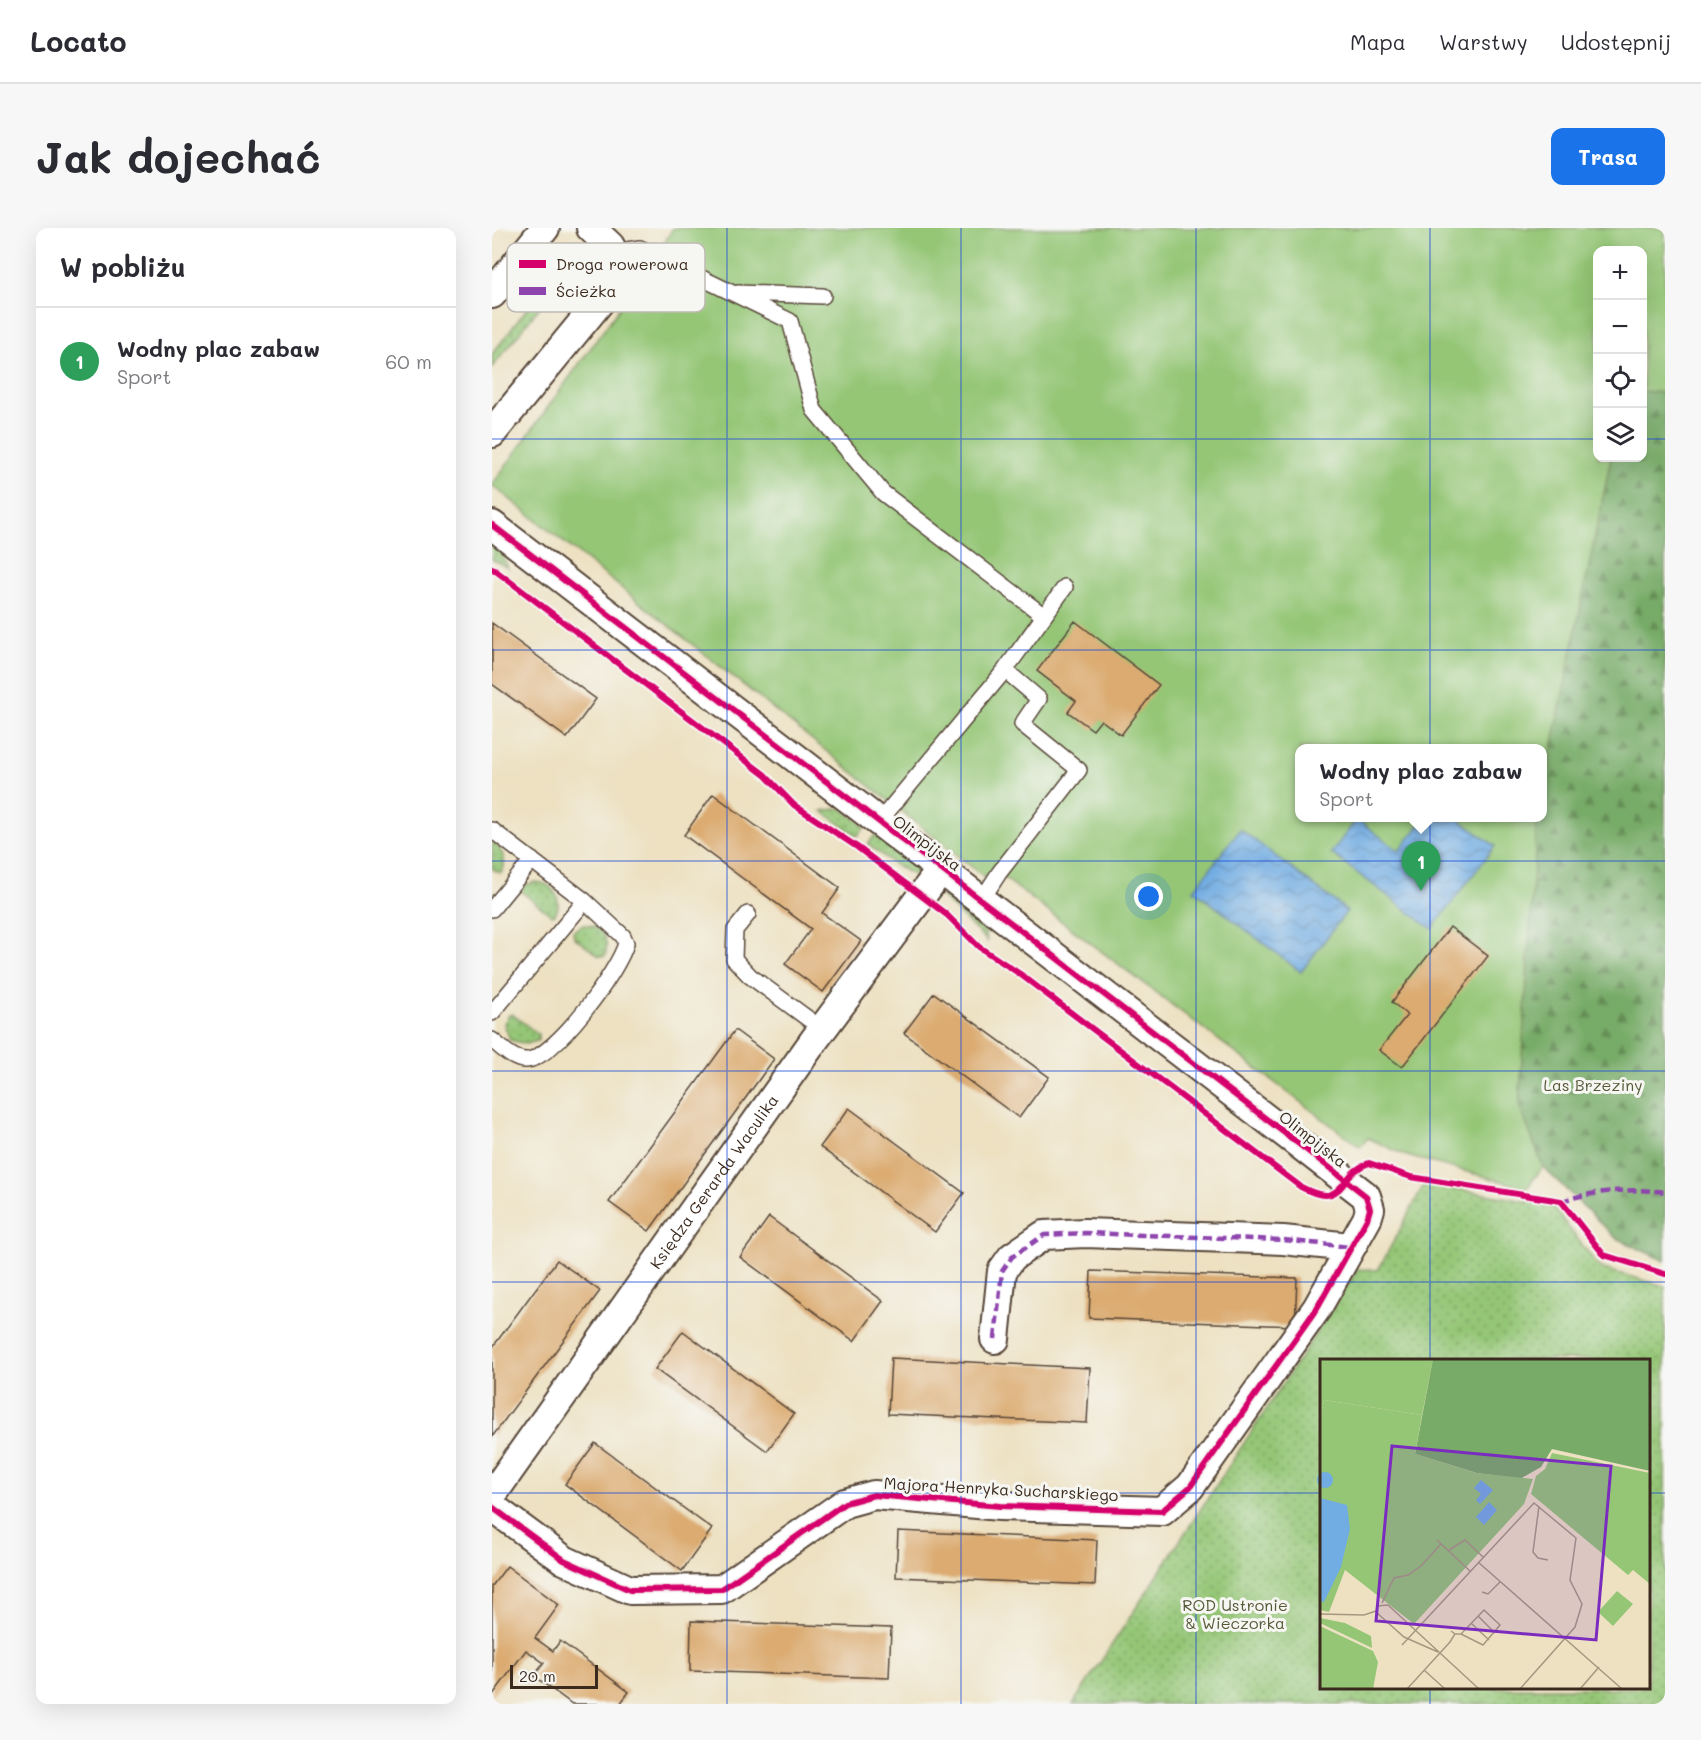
<!DOCTYPE html>
<html lang="pl">
<head>
<meta charset="utf-8">
<style>
  :root { --surface:#fff; --page:#f7f7f7; --text:#2b2b33; --muted:#7c7c81; --line:#e1e1e2; --accent:#1a73e8 }
  body { margin:0; font-family:Mali,sans-serif; background:var(--page); color:var(--text) }
  .controls { position:absolute; right:18px; top:18px; display:grid; overflow:hidden; border-radius:12px; box-shadow:0 6px 24px #0002 }
  .controls button { width:54px; height:54px; display:grid; place-items:center; padding:0; border:0; border-bottom:2px solid var(--line); background:var(--surface); color:var(--text); font:30px sans-serif }
  .scale { position:absolute; left:18px; bottom:15px; width:88px; box-sizing:border-box; padding-left:6px; border:3px solid #3b2a1e; border-top:0; font-size:16px; line-height:21px; white-space:nowrap; color:#3b2a1e; -webkit-text-stroke:4px #f6f6f2; paint-order:stroke }
  .you { position:absolute; left:657px; top:669px; width:21px; height:21px; margin:-15px; border:4px solid #fff; border-radius:50%; background:#1a73e8; box-shadow:0 0 0 9px #1a73e833 }
  .badge { display:grid; place-items:center; width:39px; height:39px; border-radius:50%; background:var(--accent); color:#fff; font-size:20px; font-weight:700 }
  .pin { position:absolute; translate:-50% -50px; filter:drop-shadow(0 2px 3px #0008) }
  .pin::after { content:''; position:absolute; top:32px; width:21px; height:18px; background:inherit; clip-path:polygon(0 0,100% 0,50% 100%) }
  .popup { position:absolute; left:803px; top:516px; width:252px; height:78px; box-sizing:border-box; display:grid; place-content:center; border-radius:12px; background:var(--surface); filter:drop-shadow(0 2px 4px #0005); font-size:20px; white-space:nowrap; color:var(--muted) }
  .popup b { font-size:22px; color:var(--text) }
  .popup::after { content:''; position:absolute; left:50%; top:100%; margin-left:-12px; border:12px solid transparent; border-top-color:var(--surface) }
  .list { margin:0; padding:0; list-style:none }
  h2 { display:flex; justify-content:space-between; align-items:center; height:78px; margin:0; padding:0 24px; font-size:26px }
  h2 small { font-size:20px; font-weight:400; color:var(--muted) }
  .list li { display:grid; grid-template-columns:39px 1fr auto; gap:18px; align-items:center; box-sizing:border-box; height:108px; padding:0 24px; border-top:2px solid var(--line) }
  .list b { display:block; font-size:22px; white-space:nowrap }
  .list p { margin:0; font-size:20px; white-space:nowrap; color:var(--muted) }
  .list em { font-size:20px; font-style:normal; color:var(--muted) }
  .icon { flex:none; width:33px; height:33px; fill:none; stroke:currentColor; stroke-width:2; stroke-linecap:round; stroke-linejoin:round }
  .map { position:relative; flex:none; width:1173px; height:1476px; overflow:hidden; border-radius:12px }
  header { display:flex; align-items:center; gap:36px; box-sizing:border-box; height:84px; padding:0 30px; background:var(--surface); border-bottom:2px solid var(--line) }
  header strong { font-size:28px }
  nav { display:flex; gap:33px; margin-inline-start:auto; font-size:21px }
  .intro { display:flex; align-items:center; justify-content:space-between; box-sizing:border-box; height:144px; padding:0 36px }
  h1 { margin:0; font-size:42px }
  .button { padding:15px 27px; border-radius:12px; background:var(--accent); color:#fff; font-size:21px; font-weight:700 }
  main { display:flex; gap:36px; padding:0 36px }
  aside { flex:1; background:var(--surface); border-radius:12px; box-shadow:0 6px 24px #0002 }
  .map>svg:first-child { display:block }
</style>
</head>
<body>
<header>
<strong>Locato</strong>
<nav><a>Mapa</a><a>Warstwy</a><a>Udostępnij</a></nav>
</header>
<div class="intro"><h1>Jak dojechać</h1><a class="button">Trasa</a></div>
<main>
<aside>
<h2>W pobliżu<small></small></h2>
<ul class="list">
<li><span class="badge" style="background:#2e9e5b">1</span><div><b>Wodny plac zabaw</b><p>Sport</p></div><em>60 m</em></li>
</ul>
</aside>
<div class="map">
<svg width="1173" height="1476" viewBox="0 0 1173 1476">
  <defs>
    <pattern id="grass-dots" width="8" height="8" patternUnits="userSpaceOnUse" patternTransform="scale(1.5)"><rect width="8" height="8" fill="#94c676"/><path d="M2 2h.1M6 6h.1" fill="none" stroke="#7aa160" stroke-width="1.8" stroke-linecap="round"/></pattern>
    <pattern id="forest-firs" width="22" height="20" patternUnits="userSpaceOnUse" patternTransform="scale(1.5)"><rect width="22" height="20" fill="#77ab67"/><path d="M5 1l3.5 6h-7zM16 11l3.5 6h-7z" fill="#638b54"/></pattern>
    <pattern id="water-waves" width="16" height="10" patternUnits="userSpaceOnUse" patternTransform="scale(1.5)"><rect width="16" height="10" fill="#71ace2"/><path d="M0 5q4-4 8 0t8 0" fill="none" stroke="#5e8cb7"/></pattern>
  </defs>
  <rect width="100%" height="100%" fill="#f6f6f2"/>
  <filter id="ink" filterUnits="userSpaceOnUse"><feTurbulence type="fractalNoise" baseFrequency=".0167" numOctaves="2"/><feDisplacementMap in="SourceGraphic" scale="12" xChannelSelector="R" yChannelSelector="G"/><feConvolveMatrix kernelMatrix="1 2 1 2 8 2 1 2 1" color-interpolation-filters="sRGB"/></filter>
  <filter id="wash" filterUnits="userSpaceOnUse"><feTurbulence type="fractalNoise" baseFrequency=".008" numOctaves="4" result="noise"/><feDisplacementMap in="SourceGraphic" scale="24" xChannelSelector="R" yChannelSelector="G"/><feGaussianBlur stdDeviation="1.35" result="paint"/><feColorMatrix in="noise" values="0 0 0 0 0 0 0 0 0 0 0 0 0 0 0 0 0 1.4 0 .05"/><feComposite in="paint" operator="in"/></filter>
  <g filter="url(#wash)">
    <rect width="100%" height="100%" fill="#ede1c2"/>
    <path fill="url(#grass-dots)" stroke="#68784a" stroke-width="1.5" fill-rule="evenodd" d="M80,16C101,26 103,47 89,63L87,43L75,44L0,140V126L66,40L61,18Z
      M0,314L8,320L16,340L0,331Z
      M349,580L373,599L365,608L330,583Z
      M383,607L424,640L425,649L403,637L376,616Z
      M0,613C10,622 17,633 9,645L0,641Z
      M43,654C60,654 72,671 63,686L59,687L30,664L31,658Z
      M448,667L466,671L490,690L495,713Z
      M91,697C109,697 118,711 113,728H107L82,709L81,703Z
      M20,786L46,806V813L34,816L18,812L12,795L16,788Z
      M933,955L1060,978L1108,1040L1173,1058V1476H581L866,1041L886,1042ZM830,1132H1156V1460H830Z"/>
    <path fill="url(#forest-firs)" stroke="#596a42" stroke-width="1.5" d="M1151,163L1173,165V1033L1124,1010L1051,939L1027,877L1045,590H1050L1051,563L1119,230H1150Z"/>
    <path fill="#94c676" stroke="#68784a" stroke-width="1.5" d="M181,0H1173V165L1151,163L1150,22H1106V230H1119L1051,563L1050,520H808V590H1045L1027,877L1051,939L1035,960L915,928L876,910L868,919L507,646L500,655L0,257L165,28Z"/>
    <path fill="url(#water-waves)" stroke="#566b80" stroke-width="1.5" d="M933,590H965L1003,618L940,701L839,625L865,591L907,623Z
      M748,601L855,683L809,744L702,662Z"/>
    <g id="blocks">
      <path fill="#dbab71" d="M583,393L667,457L629,507L609,492L601,502L576,484L584,473L545,443Z
        M0,395L104,471L75,510L0,456Z
        M221,566L348,660L330,685L369,713L331,764L293,736L319,701L192,607Z
        M958,699L996,728L910,839L887,822L915,787L900,774Z
        M442,765L557,849L527,890L412,805Z
        M243,802L282,831L157,1003L117,974Z
        M357,880L472,965L443,1004L328,919Z
        M277,989L391,1073L362,1113L248,1029Z
        M65,1032L108,1063L0,1209V1120Z
        M599,1043L805,1050L803,1098L597,1090Z
        M191,1103L302,1186L275,1223L163,1141Z
        M399,1130L598,1140L595,1195L396,1186Z
        M103,1215L220,1301L190,1343L73,1256Z
        M406,1303L605,1312L603,1357L404,1349Z
        M15,1338L67,1377L43,1410L61,1423L68,1413L137,1464L128,1476H80L42,1448L52,1435L34,1422L0,1468V1358Z
        M199,1393L399,1400L397,1450L198,1443Z"/>
    </g>
  </g>
  <g filter="url(#ink)">
    <use href="#blocks" fill-opacity="0" stroke="#564537" stroke-width="1.5"/>
    <g fill="none" stroke-linecap="round" stroke-linejoin="round">
      <g stroke="#564537" stroke-width="18">
        <path id="service" d="M122,24L148,20L298,93L322,182L391,265L552,388
          M246,65L331,68
          M386,595L513,442L573,359
          M0,602L93,673L131,708L134,715C128,741 63,830 35,832C22,833 10,820 0,812
          M489,673L507,645L587,542L530,496L547,471L513,442
          M0,681L40,632
          M256,686L243,702L242,731L258,748L330,801
          M0,785L93,673"/>
      </g>
      <g stroke="#564537" stroke-width="32">
        <g id="minor">
          <path d="M0,66L53,0"/>
          <path d="M0,205L114,66L125,37L124,30L118,18L99,0"/>
          <path d="M0,297L807,916L874,968L878,981L875,991L825,1080L698,1259L670,1283L508,1278L382,1267L353,1275L230,1361L138,1362L72,1332L0,1279"/>
          <path d="M503,1111L510,1043L520,1029L552,1007L593,1005L791,1012L858,1019"/>
          <path id="s1" d="M0,1267L323,811L448,643"/>
        </g>
      </g>
      <use href="#service" stroke="#fff" stroke-width="15"/>
      <use href="#minor" stroke="#fff" stroke-width="28"/>
      <path stroke="#8e44ad" stroke-width="4.5" stroke-dasharray="9 4.5" stroke-linecap="butt" d="M1069,973C1103,963 1137,960 1173,964
        M503,1111L510,1043L520,1029L552,1007L593,1005L791,1012L858,1019"/>
      <g stroke="#f6f6f2" stroke-width="10">
        <path id="cycleway" d="M0,297L807,916L874,968L878,981L875,991L825,1080L698,1259L670,1283L508,1278L382,1267L353,1275L230,1361L138,1362L72,1332L0,1279
          M0,340L273,547L302,577L365,619L455,687L487,719L528,746L809,959C854,983 845,946 877,935L919,949L1069,973L1112,1027L1173,1046"/>
      </g>
      <use href="#cycleway" stroke="#d6006c" stroke-width="6"/>
    </g>
  </g>
  <path fill="none" stroke="#1d4ed8" stroke-width="1.5" stroke-opacity="0.55" d="M235,0V1476M469,0V1476M704,0V1476M938,0V1132M0,211H1106M1150,211H1173M0,422H1173M0,633H1173M0,843H1173M0,1054H1173M0,1265H830M1156,1265H1173M938,1460V1476"/>
  <g text-anchor="middle" stroke-width="6" stroke-linejoin="round" paint-order="stroke">
    <g font-size="16" fill="#3b2a1e" stroke="#f6f6f2">
      <text transform="translate(435 615) rotate(37)" y="6">Olimpijska</text>
      <text transform="translate(821 911) rotate(38)" y="6">Olimpijska</text>
      <text dy="6" stroke="none"><textPath href="#s1" startOffset="384">Księdza Gerarda Waculika</textPath></text>
      <text transform="translate(509 1261) rotate(3)" y="6">Majora Henryka Sucharskiego</text>
    </g>
    <g font-size="16" fill="#565938" stroke="#f6f6f2">
      <text x="1101" y="863">Las Brzeziny</text>
      <text x="743" y="1383">ROD Ustronie<tspan x="743" dy="18">&amp; Wieczorka</tspan></text>
    </g>
  </g>
  <g transform="translate(828 1131)">
    <rect width="330" height="330" fill="#ede1c2"/>
    <path d="M0,0H113L102,56L4,41L0,61ZM232,94L330,114V225L313,211L308,216L211,135L216,117L225,110ZM0,259L25,264L51,277L52,289L0,264ZM0,267L53,292L58,303L53,330H0Z" fill="#94c676"/>
    <path d="M113,0H330V112L232,90L221,108L200,120L157,114L95,95Z" fill="#77ab67"/>
    <path d="M4,41L102,56L95,95L157,114L213,120L204,145L94,265L25,211L9,253L0,251V61ZM297,232L313,245L293,267L278,253Z" fill="#94c676"/>
    <path d="M-3 121a8 8 0 1 1 16 0a8 8 0 1 1-16 0ZM161,121L173,131L160,145L156,141L161,135L154,129ZM0,139L27,146L30,170L21,208L4,243L0,242ZM169,143L177,151L164,166L156,158Z" fill="#71ace2"/>
    <path fill="none" stroke="#a69880" stroke-width="1.5" d="M219,147L213,193L218,199L228,201M117,181L150,212M129,191L145,181L163,198M158,203L302,330M162,233L168,235L180,223M62,244L74,219L88,216L101,207L121,185M0,255L44,256L56,252M158,257L175,274M151,264L169,281M135,275H141L164,251L180,266L163,286L141,275M82,286L214,144L256,179L250,221L262,245L255,268L200,330M118,293L84,278L56,253L57,247L68,246L159,330M104,311L125,330M87,330L130,283L135,275L131,272M260,330L279,308"/>
    <path fill="#7b2cbf" fill-opacity="0.15" stroke="#7b2cbf" stroke-width="3" d="M72,87L291,107L276,281L56,262Z"/>
    <rect width="330" height="330" fill="none" stroke="#3b2a1e" stroke-width="3"/>
  </g>
  <rect x="15" y="15" width="198" height="69" rx="9" fill="#f6f6f2" stroke="#beb9b2" stroke-width="1.5"/>
  <rect x="27" y="32" width="27" height="8" fill="#d6006c"/>
  <rect x="27" y="59" width="27" height="8" fill="#8e44ad"/>
  <g font-size="16" fill="#3b2a1e">
    <text x="64" y="42">Droga rowerowa</text>
    <text x="64" y="69">Ścieżka</text>
  </g>
</svg>
<div class="controls">
<button>+</button>
<button>−</button>
<button><svg class="icon" aria-label="locate" viewBox="0 0 24 24"><circle cx="12" cy="12" r="6"/><path d="M12 2v4M12 18v4M2 12h4M18 12h4"/></svg></button>
<button><svg class="icon" aria-label="layers" viewBox="0 0 24 24"><path d="M12 4l9 5-9 5-9-5zM3 14l9 5 9-5"/></svg></button>
</div>
<div class="scale">20 m</div>
<div class="you"></div>
<div class="pin badge" style="left:929px;top:663px;background:#2e9e5b">1</div>
<div class="popup"><b>Wodny plac zabaw</b>Sport</div>
</div>
</main>
</body>
</html>
